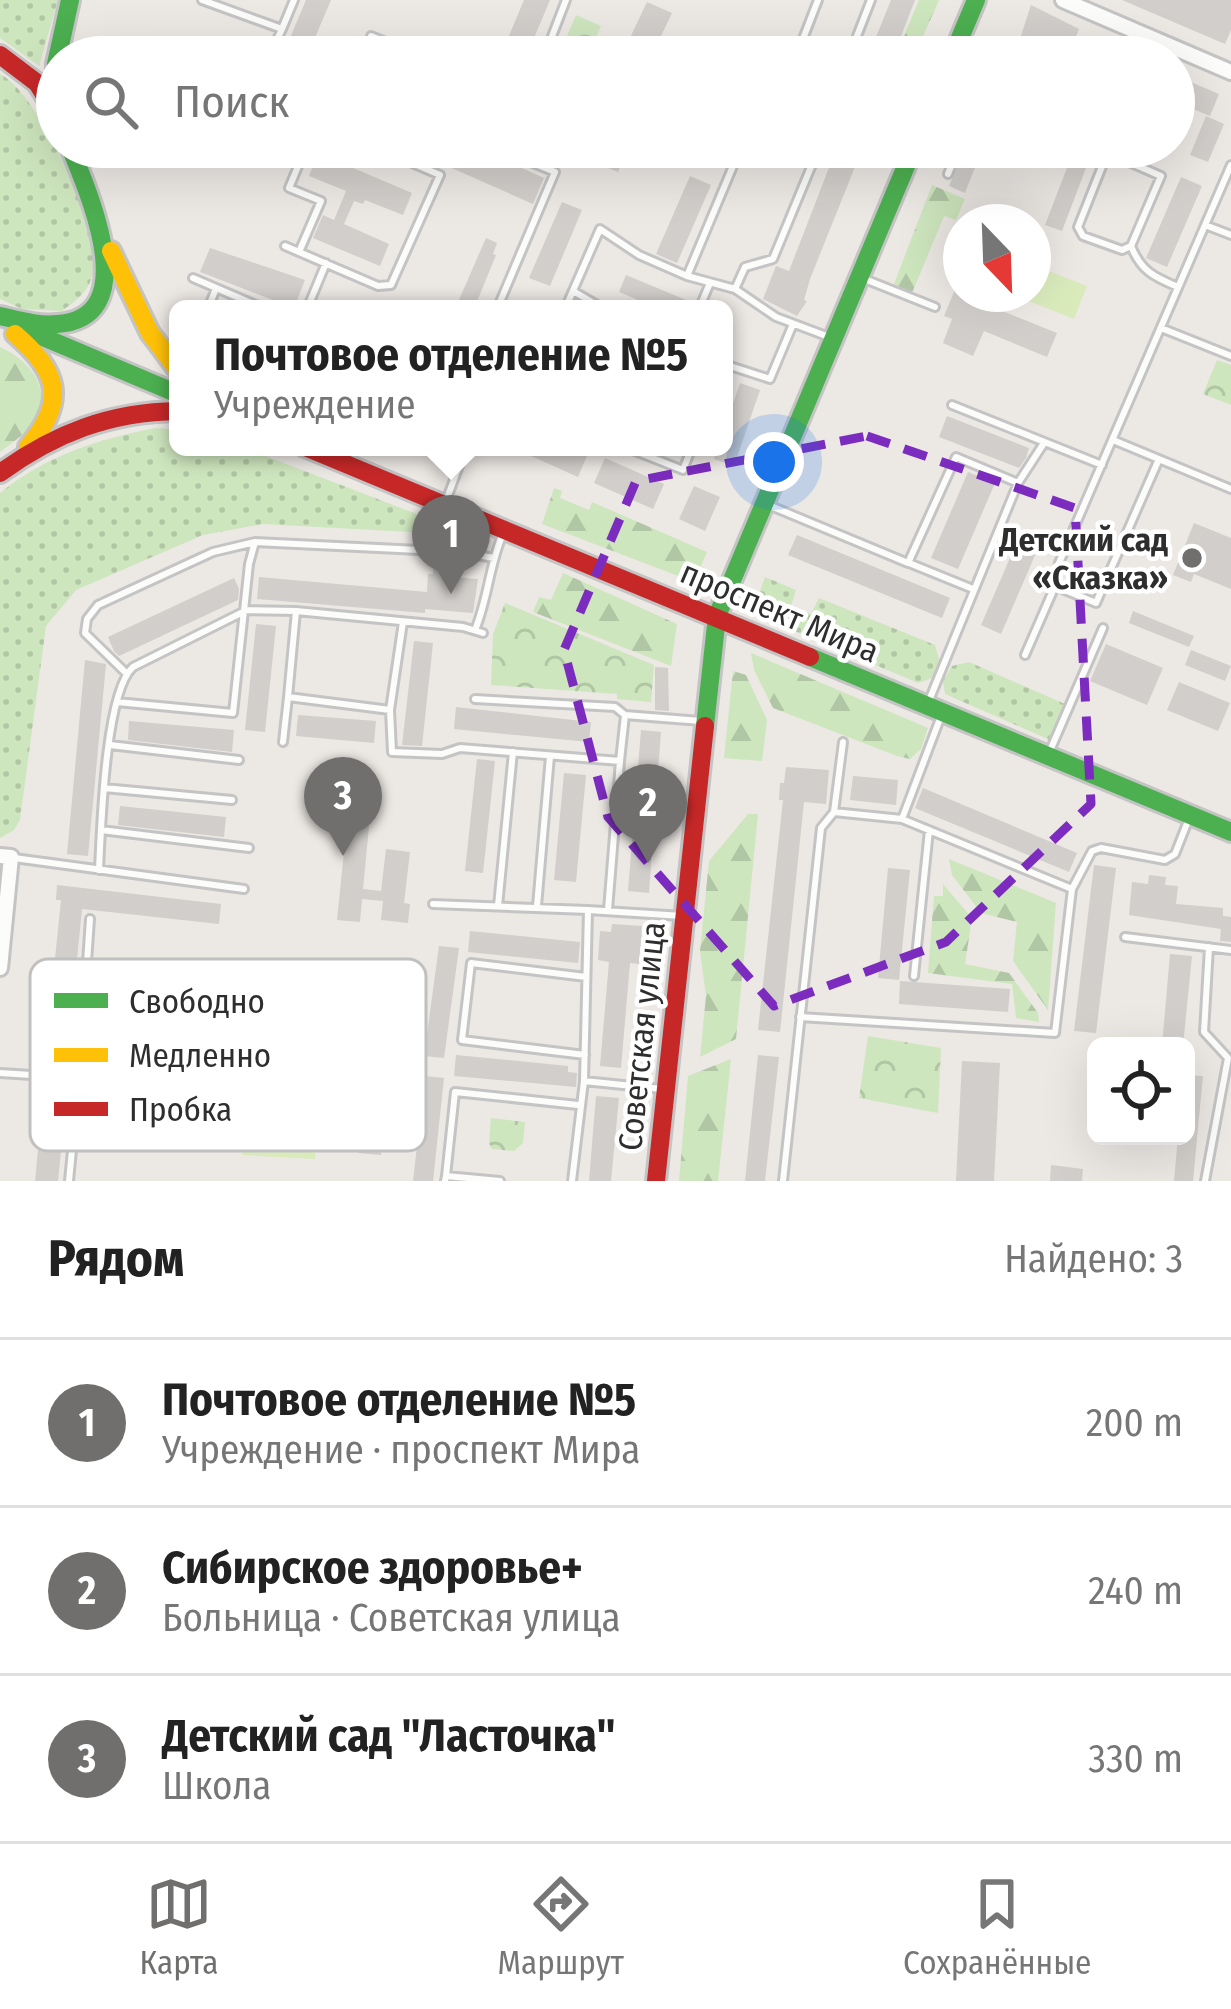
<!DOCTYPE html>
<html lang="ru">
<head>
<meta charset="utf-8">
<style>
  :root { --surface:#fff; --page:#f2f2f2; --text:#222; --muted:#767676; --line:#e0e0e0; --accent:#706f6e }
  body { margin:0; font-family:"Fira Sans Condensed",sans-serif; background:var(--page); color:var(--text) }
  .controls { position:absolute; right:36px; bottom:36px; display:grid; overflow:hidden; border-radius:18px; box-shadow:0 12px 48px #0002 }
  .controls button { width:108px; height:108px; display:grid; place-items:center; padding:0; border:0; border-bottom:3px solid var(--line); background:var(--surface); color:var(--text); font:60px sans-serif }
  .compass { position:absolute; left:943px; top:204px; width:108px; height:108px; border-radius:50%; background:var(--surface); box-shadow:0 12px 48px #0002; rotate:157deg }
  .you { position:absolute; left:774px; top:462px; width:42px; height:42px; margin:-30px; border:9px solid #fff; border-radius:50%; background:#1a73e8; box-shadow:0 0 0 18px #1a73e833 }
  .badge { display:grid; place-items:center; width:78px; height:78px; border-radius:50%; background:var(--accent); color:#fff; font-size:39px; font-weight:700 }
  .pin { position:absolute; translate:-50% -99px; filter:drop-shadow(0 3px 6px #0008) }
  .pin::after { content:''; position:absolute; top:63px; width:42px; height:36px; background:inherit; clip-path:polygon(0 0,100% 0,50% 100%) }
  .popup { position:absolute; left:169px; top:300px; width:564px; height:156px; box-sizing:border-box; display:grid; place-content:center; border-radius:18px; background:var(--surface); filter:drop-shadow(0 3px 9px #0005); font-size:39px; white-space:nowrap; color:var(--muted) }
  .popup b { font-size:45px; color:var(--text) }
  .popup::after { content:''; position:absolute; left:50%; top:100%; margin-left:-24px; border:24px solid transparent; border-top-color:var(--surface) }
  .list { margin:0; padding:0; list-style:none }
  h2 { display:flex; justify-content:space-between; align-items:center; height:156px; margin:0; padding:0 48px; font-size:51px }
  h2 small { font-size:39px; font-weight:400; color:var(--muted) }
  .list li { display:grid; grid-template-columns:78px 1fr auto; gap:36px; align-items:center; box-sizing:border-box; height:168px; padding:0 48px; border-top:3px solid var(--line) }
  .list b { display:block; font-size:45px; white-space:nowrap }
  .list p { margin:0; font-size:39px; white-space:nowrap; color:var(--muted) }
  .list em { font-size:39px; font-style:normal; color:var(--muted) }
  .icon { flex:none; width:66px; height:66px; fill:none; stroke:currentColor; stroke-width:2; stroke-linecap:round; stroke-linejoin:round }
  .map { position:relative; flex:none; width:1231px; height:1181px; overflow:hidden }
  .search { position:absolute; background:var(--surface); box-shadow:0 12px 48px #0002; left:36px; right:36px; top:36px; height:132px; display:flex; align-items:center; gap:30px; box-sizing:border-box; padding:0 42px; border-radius:66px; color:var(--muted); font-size:45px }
  .sheet { height:660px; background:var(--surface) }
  nav { display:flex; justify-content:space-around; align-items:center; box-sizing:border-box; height:168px; border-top:3px solid var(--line); background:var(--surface); font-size:33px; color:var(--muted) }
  nav a { display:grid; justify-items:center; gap:6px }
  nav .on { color:var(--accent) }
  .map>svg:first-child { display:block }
</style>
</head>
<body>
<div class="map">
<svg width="1231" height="1181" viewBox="0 0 1231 1181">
  <defs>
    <pattern id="grass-dots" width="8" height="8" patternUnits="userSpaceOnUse" patternTransform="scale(3)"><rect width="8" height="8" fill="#cee6be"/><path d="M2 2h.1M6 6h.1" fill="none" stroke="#b1c6a4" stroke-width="1.8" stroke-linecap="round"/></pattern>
    <pattern id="forest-firs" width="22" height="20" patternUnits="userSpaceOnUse" patternTransform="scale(3)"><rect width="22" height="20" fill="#cee6be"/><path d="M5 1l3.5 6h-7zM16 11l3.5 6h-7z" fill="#b1c6a4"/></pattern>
    <pattern id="park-crowns" width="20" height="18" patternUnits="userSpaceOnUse" patternTransform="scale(3)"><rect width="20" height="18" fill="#cee6be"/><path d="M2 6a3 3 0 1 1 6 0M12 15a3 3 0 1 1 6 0" fill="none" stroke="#b1c6a4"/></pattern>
  </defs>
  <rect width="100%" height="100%" fill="#ece8e4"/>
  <path fill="url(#grass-dots)" d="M0,0H58L39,66L0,38Z
    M0,74C39,93 104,235 92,276C88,293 75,301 62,311L22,309L0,299Z
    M155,428L178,430V447H242L427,518L428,533L263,524L203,535L76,590L46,626L20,820L14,830L0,838V493C47,455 96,440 155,428Z
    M765,577L796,590L791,606L811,614L819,598L935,645L940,663L932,678L918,683L752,613Z
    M969,662L1065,704L1050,740L945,694L943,681L952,666Z"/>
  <path fill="url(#forest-firs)" d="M919,0H939L914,57H895Z
    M932,185L965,199L956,220L944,216L912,293L894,284Z
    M0,347C32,361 56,393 31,426C23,436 10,444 0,452Z
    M554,488L562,491L560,498L589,510L592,502L707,552L694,582L542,524Z
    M563,573L677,624L671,666L533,612L539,597L551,600Z
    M751,653L928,728L921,749L910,759L897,756L773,708L754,670Z
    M733,671L746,675L767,720L762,761L724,758Z
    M748,814H758L736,1039L700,1057L706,996L700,951L709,861Z
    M949,859L1056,903L1048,1010L1013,961L1017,922L981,913L952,875Z
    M943,884L972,918L965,964L1009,973L1038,1013L1039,1022L1016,1018L1012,984L928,973L934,896H943Z
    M731,1059L718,1181H679L688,1076Z"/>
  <path fill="url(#park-crowns)" d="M576,15L601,26L587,57H558Z
    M1217,360L1231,365V405L1203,394Z
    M505,603L654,665L651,702L617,699V694L491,685L493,634Z
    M868,1036L941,1048L938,1113L859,1098Z
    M491,1118L525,1122L523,1143L514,1151L492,1149L489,1143Z"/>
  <path fill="#d9eabb" d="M1033,265L1087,286L1074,319L1011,294H1033Z
    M244,1114L317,1118L315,1159L242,1155Z"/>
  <path fill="#d1cecb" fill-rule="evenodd" d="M306,0H331L311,47L290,38Z
    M524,0H550L526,57H500Z
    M891,0H915L893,57H868Z
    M1122,0H1231V30L1225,44Z
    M647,2L672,13L651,57H621Z
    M1031,5L1079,29L1068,57H1014Z
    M1174,75L1219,94L1210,116L1174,101Z
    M1206,116L1224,124L1208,162L1190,155Z
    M404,147H475L544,178L533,204Z
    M588,147H628L618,172L583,158Z
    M837,147H863L810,279L804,300L807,301L797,316L763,299L776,266L789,271Z
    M966,147H983L965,193L949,186Z
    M1075,147H1094L1062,231L1045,225Z
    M318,153L412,193L403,215L365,200L363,204L354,201L344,224L389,244L380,266L313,238L323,215L334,220L346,191L309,176Z
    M690,176L711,185L677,263L656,254Z
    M1181,177L1202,186L1167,267L1146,258Z
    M562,202L582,210L550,286L529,278Z
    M486,238L497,243L493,254L496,255L474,309H455Z
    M210,248L305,280L294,308L200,272Z
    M626,275L686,300L682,309H659L619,292Z
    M961,275V294H981L978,301L1057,333L1047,357L984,331L973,356L943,343L952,319L944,316Z
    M740,383L760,390L734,466L714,459L718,447H724V430Z
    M947,416L1029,448L1026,458L1019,468L939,437Z
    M511,447H579L589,451L578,477Z
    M605,458L664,484L653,509L594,483Z
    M968,472L995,483L958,569L931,558Z
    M694,486L720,497L705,531L679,519Z
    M1194,523L1231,538V589L1194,574L1191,582L1173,575Z
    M797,535L950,598L942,618L788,555Z
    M1016,544L1036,553L1001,634L981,625Z
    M433,568L451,569L450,577L478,579L473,613L425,609V613L257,599L259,577L427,592L428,574H433Z
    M234,578L239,589L238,600L119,656L114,651L108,637Z
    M1133,611L1194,636L1189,647L1129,623Z
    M256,624L276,626L265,732L245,730Z
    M414,641L433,643L422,746L402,745Z
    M1106,644L1163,668L1147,705L1090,681Z
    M1191,650L1231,666L1225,681L1185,665Z
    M85,660L106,664L88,856L67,854Z
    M655,667L668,668L669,711L655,710Z
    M1179,682L1230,703L1218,731L1167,710Z
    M456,707L591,722L589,742L454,729Z
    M298,715L376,721L374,743L296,736Z
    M129,721L234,730L232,752L128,740Z
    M641,730L661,732L649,893L628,891Z
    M477,759L495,761L483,873L465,871Z
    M786,767L829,770L826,804L804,802L780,1032L758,1030L783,800H779L780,783H784Z
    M564,773L586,775L576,882L554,880Z
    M853,776L898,780L896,805L850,800Z
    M351,783L373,785L363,889L381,891L386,849L410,852L404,903L410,904L408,923L381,920L383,901L362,899L360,922L337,920Z
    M923,788L1077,853L1069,872L915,808Z
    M120,806L226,817L224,837L118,825Z
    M1094,865L1116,868L1096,1033L1074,1031Z
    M888,868L910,870L899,980L878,978Z
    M1149,875L1166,877L1165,885L1178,886L1176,904L1223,908V916L1231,917V942L1220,941L1221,929L1129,915L1132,882L1148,884Z
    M57,885L221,904L219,924L82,909L67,1059L45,1057L61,900H56Z
    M612,924L642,926L639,964L630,963L621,1068L600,1066L609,962L598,960L600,931L611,932Z
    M470,931L580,942L578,963L468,952Z
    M439,946L459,948L444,1058L424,1056Z
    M1170,954L1192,956L1183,1046H1162Z
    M900,981L1010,989L1008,1012L899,1004Z
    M206,994L397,1009L394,1051L350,1048L353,1020L322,1019L317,1078L200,1068ZM228,1016L278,1020L275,1056L225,1052Z
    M456,1055L568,1066V1072L577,1073L576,1087L454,1076Z
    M758,1055L779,1057L765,1181H745Z
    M962,1061L1000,1063L994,1181H956Z
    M1186,1075L1203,1076L1193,1181H1174L1178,1136H1186Z
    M425,1076L444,1078L433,1181H413Z
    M596,1096L619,1098L611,1181H589Z
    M43,1098L66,1101L58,1181H35Z
    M361,1121L384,1123L381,1155L358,1153Z
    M1051,1165L1083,1169L1082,1181H1050Z"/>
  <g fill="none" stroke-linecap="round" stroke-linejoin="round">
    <g stroke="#c5c4c5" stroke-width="12">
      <path id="lane" d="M202,0L282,29L294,0
        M371,36L423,57
        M857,36L871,0
        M276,41L307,57
        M269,57L282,29
        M544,57L566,0
        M796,57L818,0
        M494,147L555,172L497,309
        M1110,147L1108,153L1161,176L1131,246C1141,271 1154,277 1178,287
        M1107,154L1078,227L1083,236L1122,250L1131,246
        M84,166L97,147
        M948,174L959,147
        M1205,225L1231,235
        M285,246L378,286L391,285L440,175L375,147
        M299,252L321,201L289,188L306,147
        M687,276L741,147
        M193,278L265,309
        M862,278L935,307
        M735,289L745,267L773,259L818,150L810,147
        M573,291L604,309
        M208,309L216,288
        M307,309L326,263
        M565,309L600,229L639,255L687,276L735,289L776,317L829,337
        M699,309L710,283
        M1161,328L1231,356
        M724,364L770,379L793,324
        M952,405L1102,465
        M1113,440L1231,489
        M625,447L683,470L692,447
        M1018,483L1044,443
        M446,501L466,447
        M766,504L908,563L956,457L1018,483L928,703
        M909,563L973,589
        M1055,586L1096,603L1159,459
        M296,611L288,697L390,710L403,622
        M475,630C488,599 489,567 502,536
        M1025,655L1055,586L1059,563L1231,165
        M126,673L85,633L87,619L98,605L213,552L255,542L460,552L494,558
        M475,699L615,707L625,715
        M117,702L233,713L249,564L255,542
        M390,710L392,752L442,754L460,748L620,761L608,910
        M283,742L288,697
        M110,745L239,760
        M1049,753L1103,628
        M620,761L625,715L701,721
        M104,788L232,800
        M834,812L902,819
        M101,830L249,848
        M14,858L244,889
        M99,870C101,829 105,692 133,667L247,610L296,611L463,627L483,633
        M1072,889L1092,851L1101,848L1165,860L1175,854L1188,821
        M433,904L588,910
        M498,906L513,752
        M537,906L550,756
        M1125,937L1231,950
        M914,976L929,830
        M800,1017L1055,1033L1072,889L902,819L941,716
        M585,1055L462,1040L471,963L586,977
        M0,1073L79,1078L69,1181
        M79,1078L90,919
        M584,1081L588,910L683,916
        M446,1176L455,1092L578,1105
        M445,1181L446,1176L500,1181
        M572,1181L584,1081L662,1089
        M783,1181L821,828L834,812L843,742
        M1205,1181L1228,1058L1204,1032L1209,947"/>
    </g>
    <g stroke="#c5c4c5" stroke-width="20">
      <path id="street" d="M1063,0L1231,72
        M0,856L11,857L0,968"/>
    </g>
    <g stroke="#c5c4c5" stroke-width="24">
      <path id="fast" d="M952,57L976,0
        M57,100L56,64L70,0
        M0,316C18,320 38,326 57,324C145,318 88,192 70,147
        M24,329L178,394
        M810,657L1231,832
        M705,726L717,616L914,147"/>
    </g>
    <g stroke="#c5c4c5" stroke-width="24">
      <path id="slow" d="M111,251L150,333L178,370
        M15,334C59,372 67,401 28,447"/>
    </g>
    <g stroke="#c5c4c5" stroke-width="24">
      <path id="jam" d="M0,55L37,83L57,115
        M305,447L810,657
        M0,473C55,433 110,412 178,411
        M656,1181L705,726"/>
    </g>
    <use href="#lane" stroke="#fcfcfb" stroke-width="6"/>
    <use href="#street" stroke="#fcfcfb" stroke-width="14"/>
    <use href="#fast" stroke="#4caf50" stroke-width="18"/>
    <use href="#slow" stroke="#ffc107" stroke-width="18"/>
    <use href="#jam" stroke="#c62828" stroke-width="18"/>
  </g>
  <path fill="none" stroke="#7b2cbf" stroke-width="9" stroke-dasharray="24 15" stroke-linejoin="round" d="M867,436L1075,508L1091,804L946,942L774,1006L608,817L564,650L636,481Z"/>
  <circle fill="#706f6e" stroke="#fff" stroke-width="4.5" cx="1192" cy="558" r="12"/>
  <g text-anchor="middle" stroke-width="9" stroke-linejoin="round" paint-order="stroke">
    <g font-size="33" font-weight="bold" fill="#2e2e2e" stroke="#fff" text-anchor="end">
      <text x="1168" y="551">Детский сад<tspan x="1168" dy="38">«Сказка»</tspan></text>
    </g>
    <g font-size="33" fill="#2e2e2e" stroke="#fff">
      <text transform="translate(780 611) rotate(23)" y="12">проспект Мира</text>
      <text transform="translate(641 1036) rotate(-84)" y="12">Советская улица</text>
    </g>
  </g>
  <rect x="30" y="959" width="396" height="192" rx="18" fill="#fff" stroke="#c0c0c0" stroke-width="3"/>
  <rect x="54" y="993" width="54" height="15" fill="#4caf50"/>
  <rect x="54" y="1048" width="54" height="14" fill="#ffc107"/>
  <rect x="54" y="1102" width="54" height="14" fill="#c62828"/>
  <g font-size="33" fill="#2e2e2e">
    <text x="129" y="1013">Свободно</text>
    <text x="129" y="1067">Медленно</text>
    <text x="129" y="1121">Пробка</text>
  </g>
</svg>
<div class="controls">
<button><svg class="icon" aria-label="locate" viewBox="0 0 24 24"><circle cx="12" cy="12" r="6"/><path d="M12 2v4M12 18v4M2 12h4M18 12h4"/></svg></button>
</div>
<svg class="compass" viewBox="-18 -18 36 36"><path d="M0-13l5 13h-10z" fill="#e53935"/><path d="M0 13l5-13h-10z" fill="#767676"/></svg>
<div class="you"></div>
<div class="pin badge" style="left:451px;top:594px">1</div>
<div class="popup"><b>Почтовое отделение №5</b>Учреждение</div>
<div class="pin badge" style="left:648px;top:863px">2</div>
<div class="pin badge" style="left:343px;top:856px">3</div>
<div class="search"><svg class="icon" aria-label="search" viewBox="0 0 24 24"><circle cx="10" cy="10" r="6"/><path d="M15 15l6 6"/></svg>Поиск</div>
</div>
<section class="sheet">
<h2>Рядом<small>Найдено: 3</small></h2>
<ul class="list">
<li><span class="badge">1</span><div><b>Почтовое отделение №5</b><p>Учреждение · проспект Мира</p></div><em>200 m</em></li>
<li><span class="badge">2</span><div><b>Сибирское здоровье+</b><p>Больница · Советская улица</p></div><em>240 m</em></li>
<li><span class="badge">3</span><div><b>Детский сад &quot;Ласточка&quot;</b><p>Школа</p></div><em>330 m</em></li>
</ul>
</section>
<nav>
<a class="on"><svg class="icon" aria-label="map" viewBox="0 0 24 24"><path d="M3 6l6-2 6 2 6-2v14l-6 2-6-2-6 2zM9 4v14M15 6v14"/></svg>Карта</a>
<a><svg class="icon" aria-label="directions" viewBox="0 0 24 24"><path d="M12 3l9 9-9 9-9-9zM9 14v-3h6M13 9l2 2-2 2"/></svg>Маршрут</a>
<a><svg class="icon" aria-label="saved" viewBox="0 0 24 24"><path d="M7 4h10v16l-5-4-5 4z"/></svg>Сохранённые</a>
</nav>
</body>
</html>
